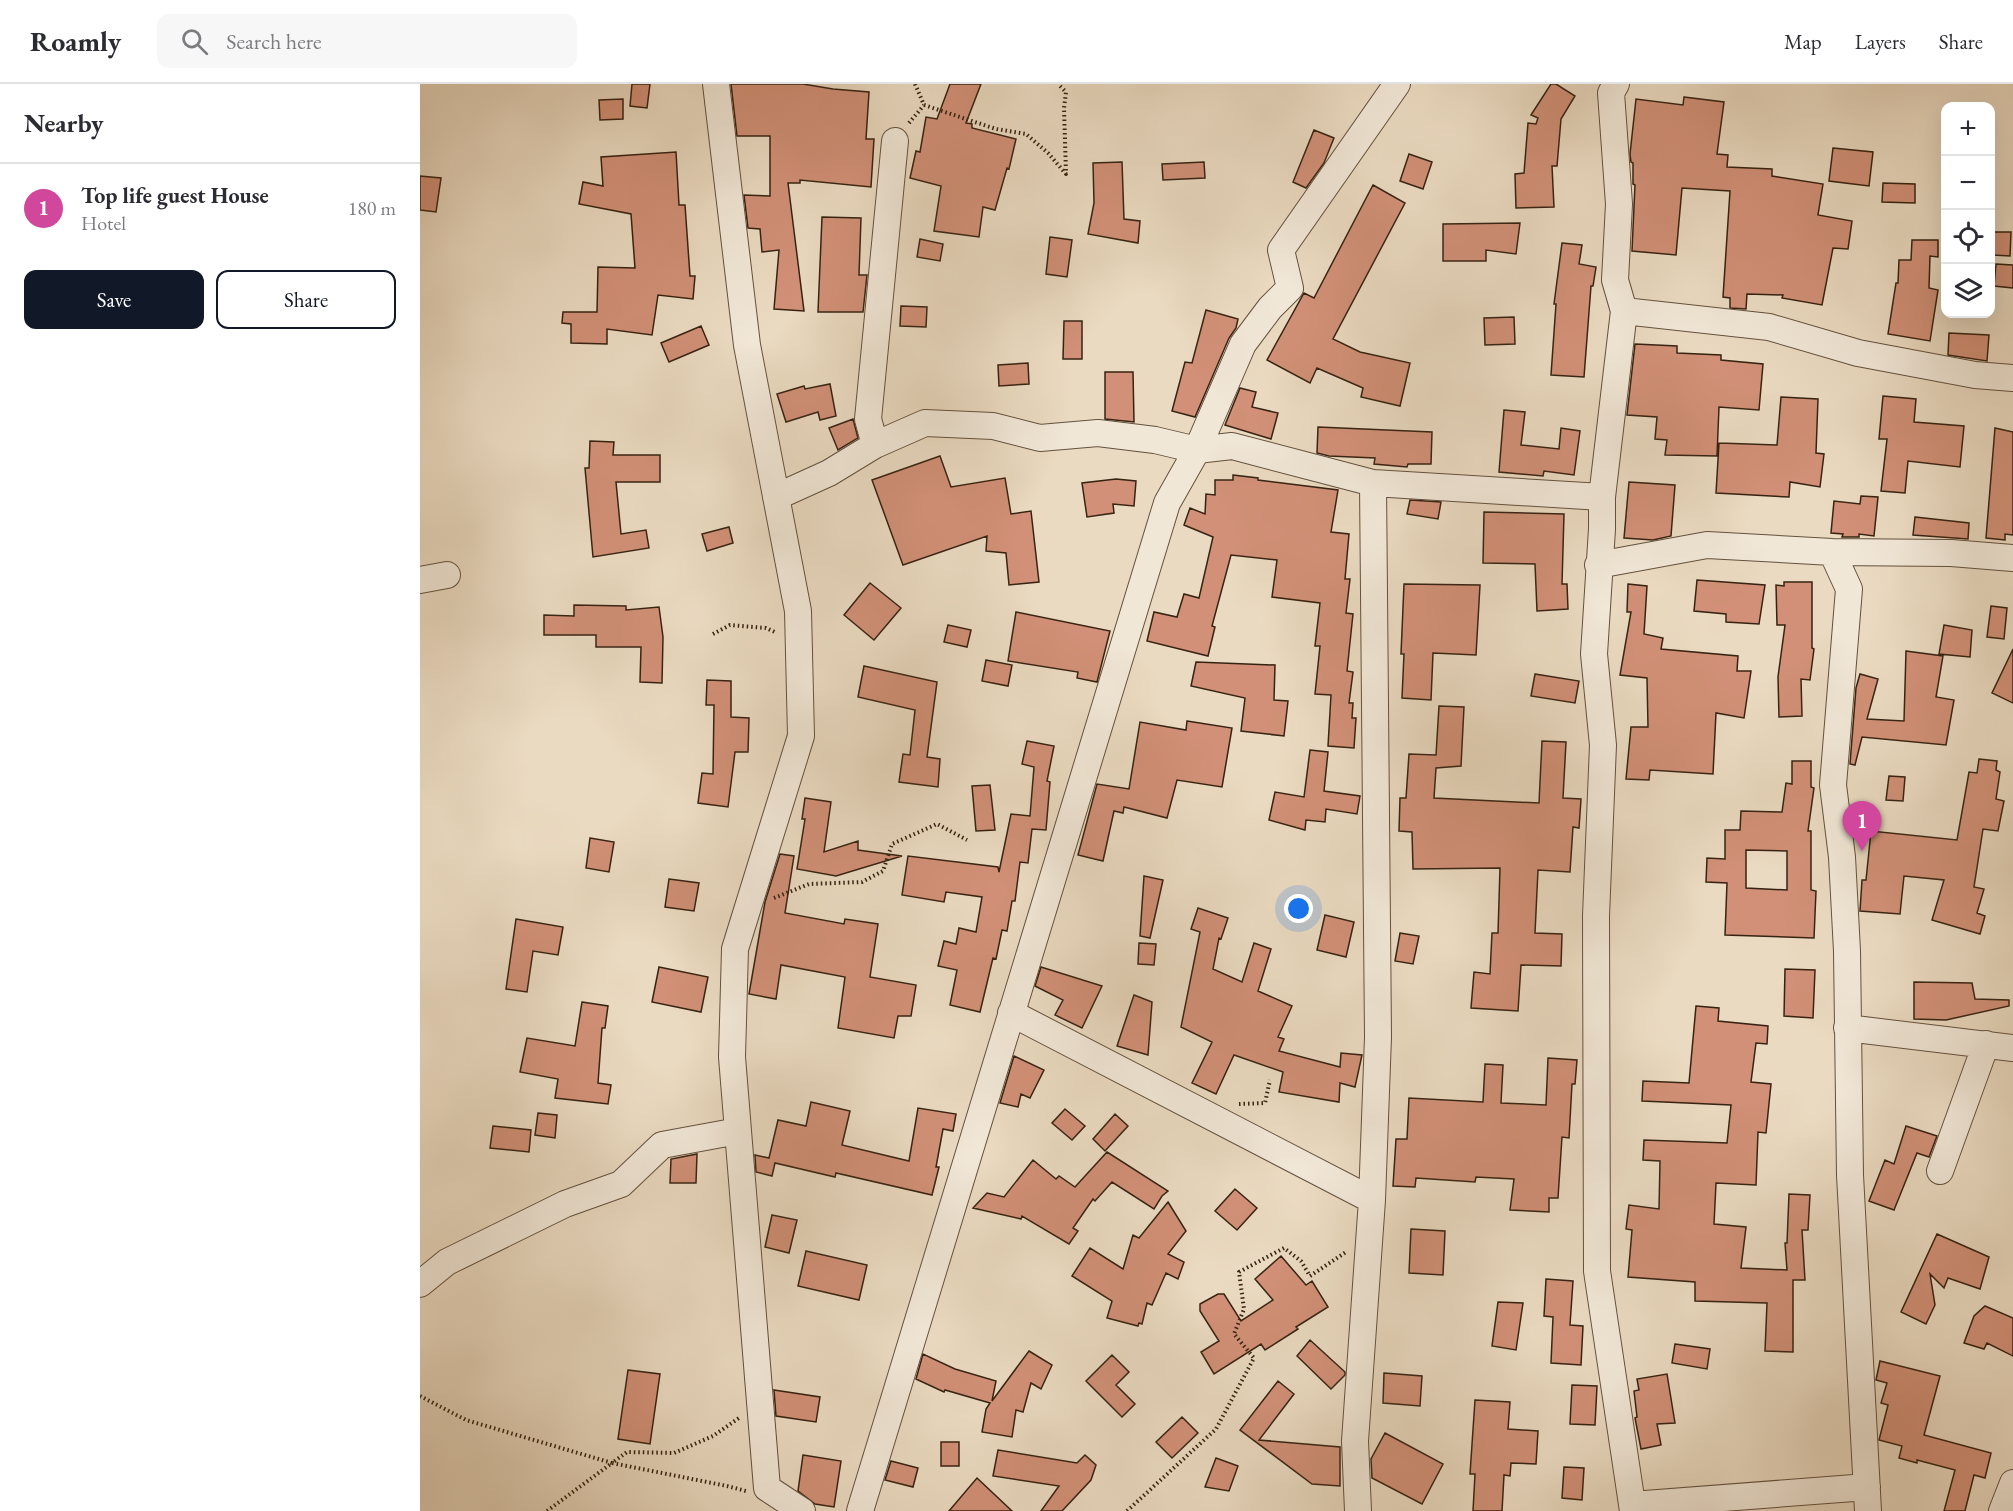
<!DOCTYPE html>
<html lang="en">
<head>
<meta charset="utf-8">
<style>
  :root { --surface:#fff; --page:#f7f7f7; --text:#2b2b33; --muted:#7c7c81; --line:#e1e1e2; --accent:#111827 }
  body { margin:0; font-family:"EB Garamond",serif; background:var(--page); color:var(--text) }
  .controls { position:absolute; right:18px; top:18px; display:grid; overflow:hidden; border-radius:12px; box-shadow:0 6px 24px #0002 }
  .controls button { width:54px; height:54px; display:grid; place-items:center; padding:0; border:0; border-bottom:2px solid var(--line); background:var(--surface); color:var(--text); font:30px sans-serif }
  .you { position:absolute; left:879px; top:825px; width:21px; height:21px; margin:-15px; border:4px solid #fff; border-radius:50%; background:#1a73e8; box-shadow:0 0 0 9px #1a73e833 }
  .badge { display:grid; place-items:center; width:39px; height:39px; border-radius:50%; background:var(--accent); color:#fff; font-size:20px; font-weight:700 }
  .pin { position:absolute; translate:-50% -50px; filter:drop-shadow(0 2px 3px #0008) }
  .pin::after { content:''; position:absolute; top:32px; width:21px; height:18px; background:inherit; clip-path:polygon(0 0,100% 0,50% 100%) }
  .list { margin:0; padding:0; list-style:none }
  h2 { display:flex; justify-content:space-between; align-items:center; height:78px; margin:0; padding:0 24px; font-size:26px }
  h2 small { font-size:20px; font-weight:400; color:var(--muted) }
  .list li { display:grid; grid-template-columns:39px 1fr auto; gap:18px; align-items:center; box-sizing:border-box; height:90px; padding:0 24px; border-top:2px solid var(--line) }
  .list b { display:block; font-size:22px; white-space:nowrap }
  .list p { margin:0; font-size:20px; white-space:nowrap; color:var(--muted) }
  .list em { font-size:20px; font-style:normal; color:var(--muted) }
  .actions { display:flex; gap:12px; padding:18px 24px }
  .actions a { flex:1; padding:14px 0; border:2px solid var(--accent); border-radius:12px; text-align:center; font-size:21px; color:var(--accent) }
  .actions .main { background:var(--accent); color:#fff }
  .icon { flex:none; width:33px; height:33px; fill:none; stroke:currentColor; stroke-width:2; stroke-linecap:round; stroke-linejoin:round }
  .map { position:relative; flex:none; width:1593px; height:1427px; overflow:hidden }
  header { display:flex; align-items:center; gap:36px; box-sizing:border-box; height:84px; padding:0 30px; background:var(--surface); border-bottom:2px solid var(--line) }
  header strong { font-size:28px }
  nav { display:flex; gap:33px; margin-inline-start:auto; font-size:21px }
  .search { width:420px; height:54px; background:var(--page); display:flex; align-items:center; gap:15px; box-sizing:border-box; padding:0 21px; border-radius:12px; color:var(--muted); font-size:22px }
  main { display:flex }
  aside { flex:1; background:var(--surface) }
  .map>svg:first-child { display:block }
</style>
</head>
<body>
<header>
<strong>Roamly</strong>
<div class="search"><svg class="icon" aria-label="search" viewBox="0 0 24 24"><circle cx="10" cy="10" r="6"/><path d="M15 15l6 6"/></svg>Search here</div>
<nav><a>Map</a><a>Layers</a><a>Share</a></nav>
</header>
<main>
<aside>
<h2>Nearby<small></small></h2>
<ul class="list">
<li><span class="badge" style="background:#d1479c">1</span><div><b>Top life guest House</b><p>Hotel</p></div><em>180 m</em></li>
</ul>
<div class="actions"><a class="main">Save</a><a>Share</a></div>
</aside>
<div class="map">
<svg width="1593" height="1427" viewBox="0 0 1593 1427">
  <rect width="100%" height="100%" fill="#eadac1"/>
  <filter id="stains"><feTurbulence type="fractalNoise" baseFrequency=".00333" numOctaves="4"/><feColorMatrix values="0 0 0 0 .2 0 0 0 0 .09 0 0 0 0 .02 0 0 0 .5 -.17"/></filter>
  <radialGradient id="worn" r=".72"><stop offset=".6" stop-color="#630" stop-opacity="0"/><stop offset="1" stop-color="#630" stop-opacity=".3"/></radialGradient>
  <path fill="#d19077" stroke="#372312" stroke-width="1.5" fill-rule="evenodd" d="M212,0H230L227,24L210,22Z
    M311,0H383L413,5L449,8L446,55H454L451,103L380,96V99H368L384,227L354,225L359,166L342,168L340,145L328,144L324,111L350,112V52H317Z
    M530,0H561L546,39L552,40V44L596,55L589,85L587,84L575,126L563,123L559,153L514,147L521,102L490,94L496,67L500,68L506,33L517,35Z
    M1131,0H1136L1155,12L1141,35L1137,82H1132L1134,123L1096,124L1095,90L1104,89L1108,39L1116,40L1118,34L1111,31Z
    M1264,13L1304,18L1297,70L1308,71L1307,83L1352,85V92L1403,100L1398,131L1432,137L1428,165L1413,164L1402,221L1362,214L1363,211L1327,210L1326,225L1310,224V214L1303,213L1310,107L1262,104L1256,171L1212,167L1215,101L1213,100V79L1211,78L1210,70L1216,15L1263,21Z
    M203,15V35L180,36L179,16Z
    M894,46L914,54L904,79L886,104L873,98Z
    M1413,64L1453,68L1449,102L1409,97Z
    M256,68L259,121H265L270,192H275L273,215L238,211L232,251L187,245V260L151,259V240L142,239L143,228H177L178,183L215,184L211,130L159,120L163,98L183,102L181,73Z
    M989,70L1012,78L1003,105L980,97Z
    M702,78L704,135L720,137L718,159L668,150L674,119L673,79Z
    M784,78L785,94L743,96L742,80Z
    M0,92L21,94L16,128L0,126Z
    M1463,99L1495,100V119L1462,118Z
    M953,101L985,119L913,255L940,268L990,279L980,322L941,313L943,304L897,284L890,299L847,276L884,209L894,214Z
    M402,133L441,134L439,191H447L443,228H398Z
    M1100,139L1096,170L1066,166V177H1023V140Z
    M1574,148H1591L1590,172L1573,171Z
    M630,153L652,156L647,193L626,190Z
    M500,155L523,160L520,177L497,173Z
    M1492,156H1518V173L1510,172L1509,204L1518,206L1510,257L1468,250L1476,199H1478L1479,176H1491Z
    M1142,159L1162,161L1159,180L1176,183L1173,202H1171L1164,293L1131,291L1136,220H1134Z
    M1576,180L1593,181V204L1574,202Z
    M481,222L507,223L506,243L480,242Z
    M786,226L818,235L816,244L809,254L775,333L752,327L765,278L772,279Z
    M1094,233L1095,260L1065,261L1064,234Z
    M644,237H662V275H643Z
    M281,242L289,261L249,278L241,259Z
    M1529,249L1569,251L1567,277L1528,271Z
    M1215,260L1257,262V269L1301,271V276L1343,280L1339,326L1299,323L1297,372L1245,371L1247,356L1235,355L1237,333L1207,331Z
    M608,279L609,300L579,302L578,281Z
    M685,288H713L714,338L685,335Z
    M410,300L416,332L400,336L398,328L366,338L357,310L384,302L385,305Z
    M820,304L836,308L832,323L858,329L851,355L805,341Z
    M1463,312L1496,315L1494,338L1544,342L1540,383L1488,377L1485,409L1461,407L1467,355H1459Z
    M1361,313L1398,315L1396,369L1404,370L1400,403L1370,398L1369,413L1296,409L1299,359L1357,361Z
    M1084,326L1105,328L1101,361L1139,365L1141,344L1160,347L1154,391L1124,387L1123,392L1079,388Z
    M433,335L438,354L418,366L409,344Z
    M898,343L1012,348L1011,380H988L987,383L954,380L955,374L909,372L897,369Z
    M1575,344L1593,348V451L1585,450V456L1566,454Z
    M170,357L194,358L193,371H240V398H196L201,450L226,446L229,464L173,473L165,384H169Z
    M520,372L531,403L585,394L591,430L611,427L619,498L589,501L586,469L566,467L567,452L483,481L452,396Z
    M813,391L838,394V396L918,406L911,448L929,450L925,495H930L926,529L933,530L927,587L933,588L929,619H933L932,634H936L934,664L908,662L911,611L895,610L900,562H895L900,519L852,513L857,476L811,471L792,542L795,543L788,572L727,557L734,528L757,533L764,510L779,514L793,453L764,441L770,424L785,430L786,410L795,411V396H813Z
    M696,395L716,397L714,422L693,420L694,429L667,433L662,399Z
    M1209,398L1255,401L1251,452L1233,456L1204,454Z
    M1441,412L1458,413L1454,452L1439,450V453H1422L1423,450L1411,449L1414,417L1440,420Z
    M990,416L1021,418L1018,435L987,430Z
    M1064,428L1144,430L1142,500H1147L1148,525L1117,527L1115,480L1063,479Z
    M1495,433L1549,439L1548,455L1493,451Z
    M309,443L313,459L287,467L282,450Z
    M1277,496L1345,501L1339,540L1306,538V530L1274,527Z
    M1364,498H1392V564L1394,565L1390,596L1381,595L1382,632L1359,633L1358,593L1365,541H1357L1356,501L1364,502Z
    M450,499L481,524L454,556L424,531Z
    M984,500L1060,501L1056,571L1013,569L1011,616L982,614L984,570H981Z
    M1208,500L1227,502L1224,550L1243,554L1241,565L1318,572L1317,587H1331L1324,634L1296,629L1293,690L1230,686L1229,696L1206,695L1211,643H1228L1227,594L1200,591L1211,528H1207Z
    M154,521L206,522V526L239,523L243,553L242,599L220,598L221,563H176V551H124V531L154,532Z
    M1571,522L1587,524L1584,555L1567,553Z
    M596,528L690,547L677,598L657,594L658,588L588,577Z
    M528,541L551,546L547,563L524,558Z
    M1524,541L1552,546L1550,573L1519,570Z
    M1593,565V619L1572,609Z
    M1486,567L1523,572L1516,613L1534,616L1526,661L1442,653L1435,681L1430,680L1436,604L1440,590L1458,595L1447,635L1484,637Z
    M566,576L592,581L588,602L562,597Z
    M776,578L855,581L854,616L868,617L864,652L821,647L825,614L771,602Z
    M444,582L517,598L507,673L520,675L518,703L479,698L483,670L490,671L495,626L438,613Z
    M1115,590L1159,597L1155,619L1111,612Z
    M287,596L311,597V633L329,634L328,668H315L308,723L278,719L282,689L293,690L294,621H286Z
    M1019,622L1044,623L1041,682L1016,684L1014,714L1119,719L1122,657L1146,658L1143,714L1161,715L1159,744L1153,743L1150,788L1118,786L1115,849L1142,850L1141,882L1101,881L1098,927L1051,924L1054,888L1070,890L1072,849H1078L1080,784L993,785L992,748L979,747L980,714H986L989,670L1016,671Z
    M767,637L812,644L802,703L757,696L747,734L704,723L703,729L694,727L683,777L658,771L677,700L709,705L720,638L766,646Z
    M607,657L634,662L627,697L630,698L626,746L612,745L608,779L600,778L595,817H592L587,847L582,846L576,875L573,874L560,928L530,921L537,886L518,882L524,857L536,860L539,844L556,848L562,813L526,808L524,818L482,811L488,772L578,783L579,788L591,730L610,732L614,683L602,680Z
    M890,666L908,668L904,707L940,712L937,730L906,725L905,738L886,736L885,746L849,736L855,708L884,713Z
    M1559,675L1577,677L1576,686L1580,688L1576,715L1584,717L1578,747L1563,745L1554,803L1564,805L1557,829L1565,832L1560,850L1512,836L1524,796L1484,792L1480,830L1440,827L1442,796H1446L1451,747L1537,756L1549,688L1557,689Z
    M1372,677H1391V703L1394,704L1388,747H1391V806L1396,807L1394,854L1305,851L1307,799L1286,798L1287,774L1305,775V746H1320L1321,727L1362,728L1366,699L1372,700ZM1326,766L1367,767V806L1326,804Z
    M1469,692L1485,693L1483,717L1466,716Z
    M570,701L575,746L556,747L552,702Z
    M385,714L411,718L404,768L438,757V766L482,772L416,792L377,785L385,735H382Z
    M170,754L194,758L189,788L166,784Z
    M360,770L374,772L365,829L424,840L425,835L458,840L450,893L496,901L491,932H478L474,954L418,944L425,893L361,881L356,915L329,910L345,818Z
    M724,792L743,796L730,854L720,852Z
    M249,795L279,799L274,827L245,823Z
    M778,824L808,834L801,855L799,854L793,885L822,898L834,859L851,865L838,907L872,922L858,953L864,955L859,967L920,983L921,969L942,971L935,1003L920,999L919,1018L859,1008L863,988L814,971L796,1010L772,999L792,958L761,943L780,848L771,845Z
    M905,831L934,838L926,873L897,866Z
    M96,835L143,843L138,871L113,867L107,908L86,905Z
    M980,849L999,852L993,880L975,877Z
    M719,859L736,860L734,881L718,880Z
    M239,883L288,893L281,928L232,918Z
    M621,883L682,902L662,944L635,931L643,916L615,902Z
    M1365,885L1395,886L1393,934L1364,932Z
    M1494,898L1552,899L1555,915L1589,916V922L1526,936L1494,935Z
    M714,911L732,918L728,971L697,962Z
    M162,918L188,922L185,944H182L178,999L191,1001L188,1020L135,1014L138,995L100,988L107,954L155,962Z
    M1276,922L1299,924L1298,937L1348,942L1347,960L1336,959L1331,998L1351,1000L1346,1049L1338,1048L1336,1101L1296,1099L1294,1140L1326,1143L1321,1184L1367,1186L1365,1159H1367L1369,1110L1390,1111L1388,1146H1382L1385,1196H1373V1268L1345,1267L1347,1219L1275,1217V1198L1208,1193L1212,1146L1206,1145L1209,1121L1239,1125L1240,1077L1223,1076L1224,1056L1307,1059L1311,1021L1222,1017L1223,997L1269,999Z
    M594,972L624,986L610,1014L601,1010L598,1023L580,1019Z
    M1128,974L1157,976L1155,1000H1152L1149,1054L1142,1053L1138,1114H1129V1128L1090,1126L1094,1095L1056,1093L1055,1098L996,1094L995,1103L973,1102L976,1055H987L989,1014L1063,1018L1065,980L1083,981L1081,1019L1126,1021Z
    M391,1018L430,1027L422,1061L489,1077L498,1024L536,1030L533,1047L523,1045L516,1083H519L512,1111L416,1089L415,1093L355,1079L352,1092L336,1088L335,1071L349,1074L358,1036L386,1042Z
    M645,1025L665,1042L652,1056L632,1039Z
    M118,1029L137,1031L135,1054L115,1051Z
    M695,1030L708,1042L685,1067L673,1055Z
    M73,1042L111,1046L109,1068L70,1064Z
    M1486,1042L1517,1052L1509,1073L1497,1069L1474,1126L1449,1117L1465,1076L1474,1080Z
    M687,1068L748,1107L742,1112L734,1125L692,1098L675,1117L673,1115L653,1144L658,1147L649,1160L602,1132L601,1135L553,1124L567,1109L584,1113L613,1076L636,1095L639,1092L655,1103Z
    M277,1070L276,1099H250L251,1075Z
    M815,1105L837,1124L817,1146L795,1127Z
    M748,1118L766,1147L748,1170L764,1178L758,1195L746,1189L732,1221L727,1219L722,1240L719,1239L718,1242L687,1234L692,1217L652,1192L670,1164L703,1185L713,1151L719,1154Z
    M352,1131L377,1136L369,1169L345,1163Z
    M991,1145L1025,1147L1023,1191L989,1189Z
    M1517,1150L1569,1173L1560,1205L1528,1194L1524,1204L1510,1190L1515,1221L1506,1240L1481,1228Z
    M386,1167L447,1181L439,1216L378,1202Z
    M861,1172L886,1201L892,1197L908,1223L876,1243L878,1245L845,1266L841,1260L794,1290L781,1268L799,1257L780,1227V1220L798,1210H804L821,1237L853,1216L835,1195Z
    M1126,1195L1153,1197L1150,1241L1163,1242L1161,1281L1131,1279L1133,1233L1124,1232Z
    M1078,1218L1103,1219L1096,1266L1072,1262Z
    M1565,1222L1593,1234V1272L1567,1259L1564,1265L1544,1259L1554,1232Z
    M890,1256L925,1288V1291L911,1305L877,1272Z
    M1255,1260L1290,1265L1287,1285L1252,1279Z
    M609,1267L632,1281L621,1305L611,1299L603,1328L596,1326L592,1353L562,1348L566,1325L570,1319L525,1306L524,1308L496,1295L503,1270L535,1285L576,1297L572,1317Z
    M692,1271L709,1288L696,1301L715,1320L702,1333L666,1297Z
    M1460,1277L1520,1292L1504,1351L1571,1369L1565,1394L1554,1391L1545,1427H1524L1535,1386L1497,1376V1379L1479,1374L1482,1362L1459,1356L1468,1321L1461,1319L1467,1299L1456,1296Z
    M208,1286L240,1290L230,1360L198,1355Z
    M964,1289L1002,1292L1000,1322L963,1319Z
    M1247,1290L1255,1339L1237,1340L1241,1361L1221,1365L1215,1334L1217,1333L1214,1307L1219,1306L1217,1295Z
    M858,1297L874,1310L839,1356L920,1363V1402L892,1400L820,1346Z
    M1152,1301L1177,1302L1175,1341L1150,1340Z
    M354,1306L400,1313L396,1338L356,1332Z
    M1055,1316L1090,1318L1088,1345L1118,1347L1116,1380L1091,1379L1090,1392L1084,1391L1082,1427H1053L1055,1390H1050Z
    M762,1333L778,1349L752,1374L736,1358Z
    M965,1349L1023,1380L1002,1420L952,1394L951,1375Z
    M521,1358H539V1382H521Z
    M578,1366L657,1379L665,1371L676,1381L671,1396L642,1427H621L639,1402L573,1392Z
    M383,1371L421,1377L414,1423L395,1420L378,1407Z
    M796,1374L818,1382L809,1407L785,1403Z
    M471,1377L498,1384L493,1403L465,1396Z
    M1144,1383L1164,1384L1162,1416L1142,1414Z
    M557,1394L592,1427H529Z"/>
  <g fill="none" stroke-linecap="round" stroke-linejoin="round">
    <g stroke="#64513e" stroke-width="28">
      <path id="minor" d="M296,0L327,261L378,527L381,652L315,865L312,973L347,1404L382,1427
        M1196,0L1191,9L1199,120L1195,196L1204,227
        M455,361L448,335L475,57
        M356,413L409,389L455,361L505,339L573,342L620,354L678,349L735,356L777,366L823,260L850,224L870,204L861,166L977,0
        M1412,468L1429,505L1413,701L1422,773L1427,867L1430,1091L1448,1427
        M1178,481L1287,461L1412,468L1531,469L1593,474
        M0,496L27,491
        M591,929L952,1116
        M1427,944L1593,964
        M1520,1087L1566,960
        M0,1200L27,1178L145,1120L201,1100L242,1061L318,1047
        M1212,1421L1447,1403
        M440,1427L747,419L777,366L812,362L953,399L1182,413
        M938,1427L935,1357L952,1116L958,953L953,399
        M1213,1427L1177,1187L1176,832L1183,661L1174,570L1182,445V413L1204,227L1349,243L1438,269L1555,291L1593,294
        M1582,1427L1593,1399"/>
    </g>
    <path stroke="#372312" stroke-width="4" stroke-dasharray="1.5 3" stroke-linecap="butt" d="M495,0L504,21
      M504,21L576,45L606,50L628,69L646,90L644,24L646,8L638,0
      M489,39L504,21
      M293,550L310,541L346,544L357,549
      M354,814L389,800L442,798L463,787L472,760L517,740L547,756
      M819,1020L845,1019L850,996
      M0,1312L46,1336L192,1379L207,1368L254,1369L293,1352L319,1334
      M127,1427L192,1379L307,1402L326,1407
      M707,1427L796,1345L834,1274L814,1250L824,1225L819,1188L864,1164L881,1177L890,1192L926,1168"/>
    <use href="#minor" stroke="#f1e7d7" stroke-width="26"/>
  </g>
  <rect width="100%" height="100%" filter="url(#stains)"/>
  <rect width="100%" height="100%" fill="url(#worn)"/>
</svg>
<div class="controls">
<button>+</button>
<button>−</button>
<button><svg class="icon" aria-label="locate" viewBox="0 0 24 24"><circle cx="12" cy="12" r="6"/><path d="M12 2v4M12 18v4M2 12h4M18 12h4"/></svg></button>
<button><svg class="icon" aria-label="layers" viewBox="0 0 24 24"><path d="M12 4l9 5-9 5-9-5zM3 14l9 5 9-5"/></svg></button>
</div>
<div class="you"></div>
<div class="pin badge" style="left:1442px;top:767px;background:#d1479c">1</div>
</div>
</main>
</body>
</html>
